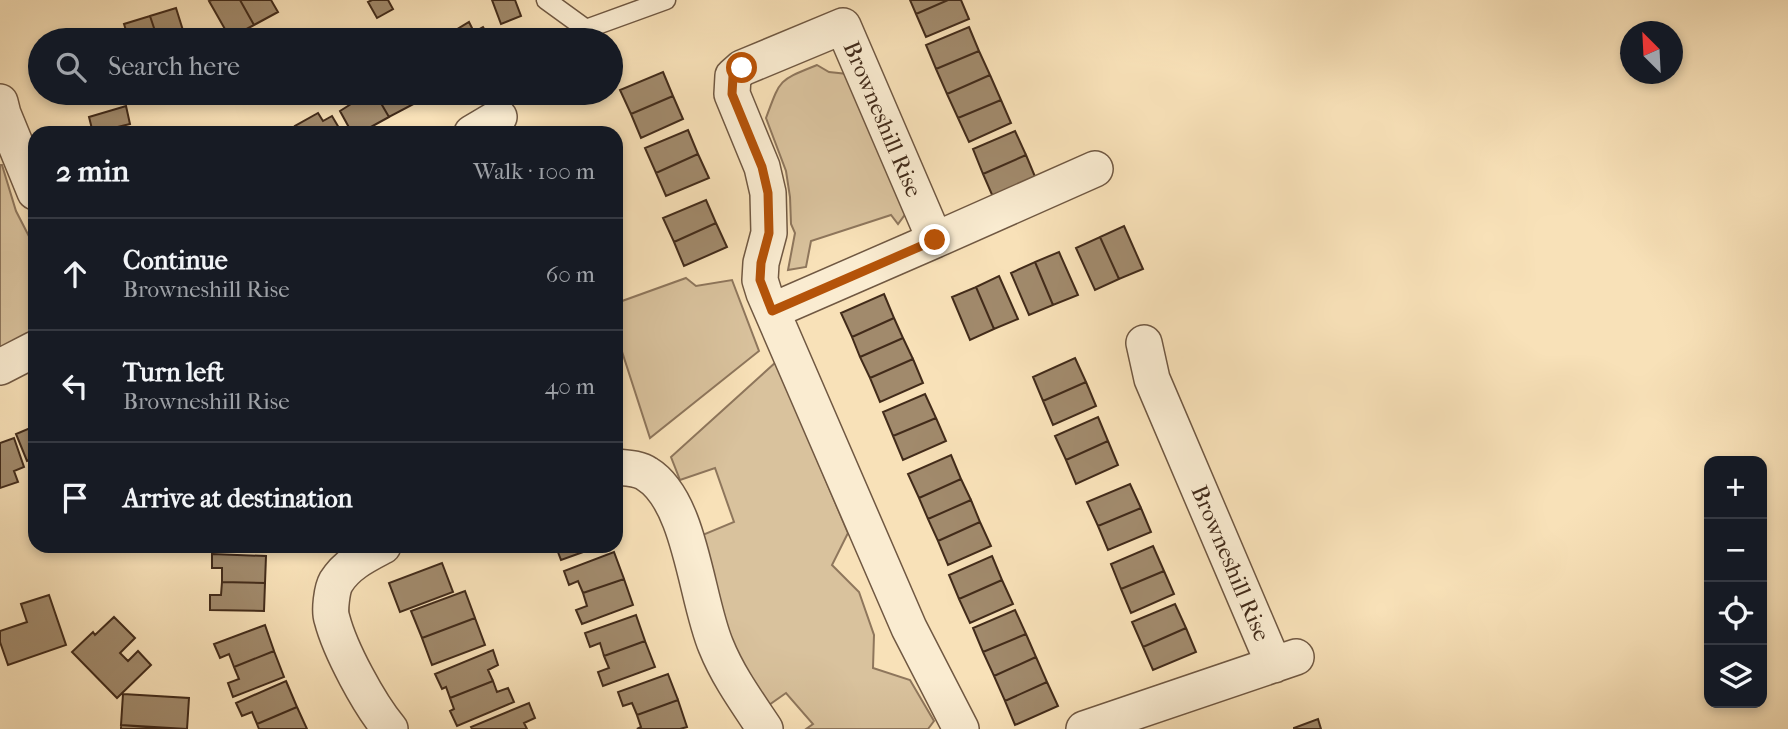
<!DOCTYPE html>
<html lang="en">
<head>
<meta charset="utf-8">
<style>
  :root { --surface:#171b24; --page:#242831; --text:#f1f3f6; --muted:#9ea1a6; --line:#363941 }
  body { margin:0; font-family:"IM FELL French Canon",serif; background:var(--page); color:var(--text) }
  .controls { position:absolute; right:21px; bottom:21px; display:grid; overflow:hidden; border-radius:14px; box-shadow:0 4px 10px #0003 }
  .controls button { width:63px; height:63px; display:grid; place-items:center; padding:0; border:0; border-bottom:2px solid var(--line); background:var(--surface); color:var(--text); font:35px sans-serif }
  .compass { position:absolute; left:1620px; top:21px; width:63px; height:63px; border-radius:50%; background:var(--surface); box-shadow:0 4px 10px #0003; rotate:336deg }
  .stop { position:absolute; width:21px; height:21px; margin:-16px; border:5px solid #b45309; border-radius:50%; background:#fff }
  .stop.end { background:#b45309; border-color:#fff; box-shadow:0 2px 7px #0008 }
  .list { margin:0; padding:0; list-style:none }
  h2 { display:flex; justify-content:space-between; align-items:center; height:91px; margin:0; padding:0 28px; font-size:30px }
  h2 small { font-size:23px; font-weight:400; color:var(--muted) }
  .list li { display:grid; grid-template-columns:46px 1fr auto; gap:21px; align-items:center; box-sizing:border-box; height:112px; padding:0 28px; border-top:2px solid var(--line) }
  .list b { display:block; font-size:26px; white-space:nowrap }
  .list p { margin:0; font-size:23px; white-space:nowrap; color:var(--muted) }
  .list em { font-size:23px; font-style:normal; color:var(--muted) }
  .icon { flex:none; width:38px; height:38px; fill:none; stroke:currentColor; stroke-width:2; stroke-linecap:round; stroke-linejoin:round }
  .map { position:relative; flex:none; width:1788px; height:729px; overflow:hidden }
  .search { position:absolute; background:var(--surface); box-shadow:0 4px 10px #0003; left:28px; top:28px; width:595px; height:77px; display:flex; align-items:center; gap:18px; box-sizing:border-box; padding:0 24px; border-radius:38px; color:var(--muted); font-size:26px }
  .panel { position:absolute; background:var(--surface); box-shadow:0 4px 10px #0003; left:28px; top:126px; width:595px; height:427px; border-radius:21px }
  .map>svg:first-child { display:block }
</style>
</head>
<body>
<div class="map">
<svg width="1788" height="729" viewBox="0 0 1788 729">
  <rect width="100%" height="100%" fill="#f8e1b8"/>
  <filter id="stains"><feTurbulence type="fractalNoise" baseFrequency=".00286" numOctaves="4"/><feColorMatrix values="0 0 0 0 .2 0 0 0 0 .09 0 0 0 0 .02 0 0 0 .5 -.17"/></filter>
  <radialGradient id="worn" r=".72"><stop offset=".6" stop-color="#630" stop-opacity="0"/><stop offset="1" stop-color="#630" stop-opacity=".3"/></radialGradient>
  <path fill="#d9c29d" stroke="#8e765c" stroke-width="2" d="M817,65L829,72L857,75L909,209L898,224L891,215L811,241L806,267L788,270L795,233L791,224L790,197L786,171L766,118C781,78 778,81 817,65Z
    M0,165H2L16,211L35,248V343L0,361Z
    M686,278L696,286L732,280L759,351L650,438L616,333V296L622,301Z
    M776,362L848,533L832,565L859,592L874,635L873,668L910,680L934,721L928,729H806L813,724L786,693L766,707L723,630L700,536L734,522L715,468L680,480L671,457Z"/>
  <path fill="#a18a6c" stroke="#422b1a" stroke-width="2" d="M212,0H240L254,25L230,38L209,1Z
    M240,0H271L278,12L254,25Z
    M372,0H388L393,9L377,18L368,2Z
    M492,0H515L521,16L501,24Z
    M910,0H948L916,14Z
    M948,0H961L969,19L926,37L916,14Z
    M176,8L186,40H158L150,16Z
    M150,16L158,40H129L124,24Z
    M469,22L474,32L483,27L491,40H448L446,36Z
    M969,27L979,51L936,69L926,45Z
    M94,30L97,40H69L68,38Z
    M979,51L990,75L947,94L936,69Z
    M663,72L673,96L631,114L620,90Z
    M990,75L1001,100L958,118L947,94Z
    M344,93H375L389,117L360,133H352L340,111L351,104Z
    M375,93H420L423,99L389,117Z
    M673,96L683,119L641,138L631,114Z
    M1001,100L1011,123L969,142L958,118Z
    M126,106L130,124L93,133L89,117Z
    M318,113L323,121L332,116L342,133H299L295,126Z
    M688,130L698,154L656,173L645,148Z
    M1015,131L1026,155L983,174L973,149Z
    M698,154L709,178L666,196L656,173Z
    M1026,155L1036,179L993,197L983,174Z
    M706,200L716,223L674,242L663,218Z
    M716,223L727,247L684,266L674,242Z
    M1124,226L1143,269L1119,279L1100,237Z
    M1100,237L1119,279L1095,290L1076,248Z
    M1059,252L1078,295L1053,305L1035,262Z
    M1035,262L1053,305L1029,315L1011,273Z
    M999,276L1018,319L994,329L976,287Z
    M976,287L994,329L970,340L952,297Z
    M884,294L894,318L852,337L841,313Z
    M894,318L903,338L860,357L852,337Z
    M903,338L913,359L870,378L860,357Z
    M1075,358L1086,382L1043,401L1033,377Z
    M913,359L923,383L880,402L870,378Z
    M1086,382L1096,406L1053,425L1043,401Z
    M925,394L936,418L893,436L883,412Z
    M1098,417L1108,441L1066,460L1055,436Z
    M936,418L946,441L903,460L893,436Z
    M35,426V458L27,461L16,434Z
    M14,438L24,467L14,471L18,482L0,488V443Z
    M1108,441L1118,465L1076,484L1066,460Z
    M951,455L961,479L919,498L908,474Z
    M961,479L971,500L928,519L919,498Z
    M1130,484L1141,508L1098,526L1087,502Z
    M971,500L980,522L938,541L928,519Z
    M1141,508L1151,532L1108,550L1098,526Z
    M980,522L991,546L948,565L938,541Z
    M543,546H600L561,560L556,547L545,551Z
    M1153,546L1164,571L1121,589L1111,564Z
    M614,552L624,579L583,593L578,581L569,585L564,571Z
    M212,554L266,556L265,583L222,582V568H212Z
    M992,556L1002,580L959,599L949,575Z
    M442,563L453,592L400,612L389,583Z
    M1164,571L1174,594L1131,613L1121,589Z
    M624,579L633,605L582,624L576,610L587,606L583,593Z
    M1002,580L1013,604L970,623L959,599Z
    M222,582L265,583L264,611L210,610V595H221Z
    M465,591L475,618L422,638L411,611Z
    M49,595L66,645L8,665L0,642V631L27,622L21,604Z
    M1175,604L1186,628L1143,647L1132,622Z
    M1015,610L1026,634L983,652L973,628Z
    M636,615L645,641L604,656L600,643L590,647L585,633Z
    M114,617L135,638L120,653L128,661L138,651L151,665L117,698L72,652L93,632L95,635Z
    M475,618L485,645L432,665L422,638Z
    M265,625L274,651L234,667L229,654L220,658L214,644Z
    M1186,628L1196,652L1153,670L1143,647Z
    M1026,634L1036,657L994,676L983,652Z
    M645,641L655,667L603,686L598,672L609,668L604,656Z
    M493,650L498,665L488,670L493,681L450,698L446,687L442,689L435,674Z
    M274,651L284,677L233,697L228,683L239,679L234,667Z
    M1036,657L1047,682L1005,701L994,676Z
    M668,674L678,700L637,715L632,703L623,706L618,692Z
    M286,681L297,707L257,724L252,712L242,716L236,703Z
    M493,681L497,692L508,688L514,702L457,726L450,711L454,709L450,698Z
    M1047,682L1058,706L1015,725L1005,701Z
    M123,694L189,698L187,729L121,725Z
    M678,700L687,727L680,729H637L641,727L637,715Z
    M529,703L535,718L524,723L527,729H472L471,727Z
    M297,707L307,729H259L257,724Z
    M1318,719L1321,729H1294V728Z
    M121,725L171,729H121Z"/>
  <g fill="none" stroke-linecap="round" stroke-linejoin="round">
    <g stroke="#705842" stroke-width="21">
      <path id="service" d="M546,0L586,29L666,0"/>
    </g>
    <g stroke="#705842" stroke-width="38">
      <path id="minor" d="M0,102L3,114L35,192
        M472,133L499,117
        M772,311L935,240
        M1144,343L1152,379L1274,665
        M0,367L35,349
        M616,467C626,468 639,468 647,474C691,501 696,599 716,646C728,676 747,702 765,729
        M383,546C366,555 347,564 336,582C332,589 329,611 332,619C340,650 369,704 390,729
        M961,729L909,628L764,293L760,280L761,263L769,233L768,193L762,167L732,94L733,76L742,68L843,26L935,240L1095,169
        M1084,729L1296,657"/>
    </g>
    <use href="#service" stroke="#faecd1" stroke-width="18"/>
    <use href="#minor" stroke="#faecd1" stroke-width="35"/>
  </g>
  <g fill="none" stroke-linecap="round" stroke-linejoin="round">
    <path stroke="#b45309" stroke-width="9" d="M742,68L733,76L732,94L762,167L768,193L769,233L761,263L760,280L772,311L935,240"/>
  </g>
  <g text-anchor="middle" stroke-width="5" stroke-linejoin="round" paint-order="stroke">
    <g font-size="23" fill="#422b1a" stroke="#faecd1">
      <text transform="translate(883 119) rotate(67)" y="8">Browneshill Rise</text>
      <text transform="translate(1231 563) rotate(67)" y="8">Browneshill Rise</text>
    </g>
  </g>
  <rect width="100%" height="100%" filter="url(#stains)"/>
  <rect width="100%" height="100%" fill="url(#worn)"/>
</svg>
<div class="controls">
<button>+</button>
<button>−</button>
<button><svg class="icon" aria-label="locate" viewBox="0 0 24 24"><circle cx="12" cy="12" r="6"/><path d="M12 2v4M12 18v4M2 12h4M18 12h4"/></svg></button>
<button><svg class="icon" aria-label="layers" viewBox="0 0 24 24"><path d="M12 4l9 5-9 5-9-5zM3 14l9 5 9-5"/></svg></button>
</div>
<svg class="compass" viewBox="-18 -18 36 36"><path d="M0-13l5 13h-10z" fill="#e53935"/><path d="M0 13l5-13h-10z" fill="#9ea1a6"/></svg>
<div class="stop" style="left:742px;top:68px"></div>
<div class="stop end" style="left:935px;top:240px"></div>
<div class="search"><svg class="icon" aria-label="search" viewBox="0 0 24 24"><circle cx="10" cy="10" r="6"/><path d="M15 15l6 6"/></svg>Search here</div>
<section class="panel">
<h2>2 min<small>Walk · 100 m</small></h2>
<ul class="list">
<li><svg class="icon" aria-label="ahead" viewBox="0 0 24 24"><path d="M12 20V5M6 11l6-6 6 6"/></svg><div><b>Continue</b><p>Browneshill Rise</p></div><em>60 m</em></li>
<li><svg class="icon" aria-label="left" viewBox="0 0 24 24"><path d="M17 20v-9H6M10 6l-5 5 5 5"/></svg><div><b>Turn left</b><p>Browneshill Rise</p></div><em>40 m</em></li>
<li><svg class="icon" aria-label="arrive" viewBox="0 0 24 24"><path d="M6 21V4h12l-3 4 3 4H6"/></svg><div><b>Arrive at destination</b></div></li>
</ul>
</section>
</div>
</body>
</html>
